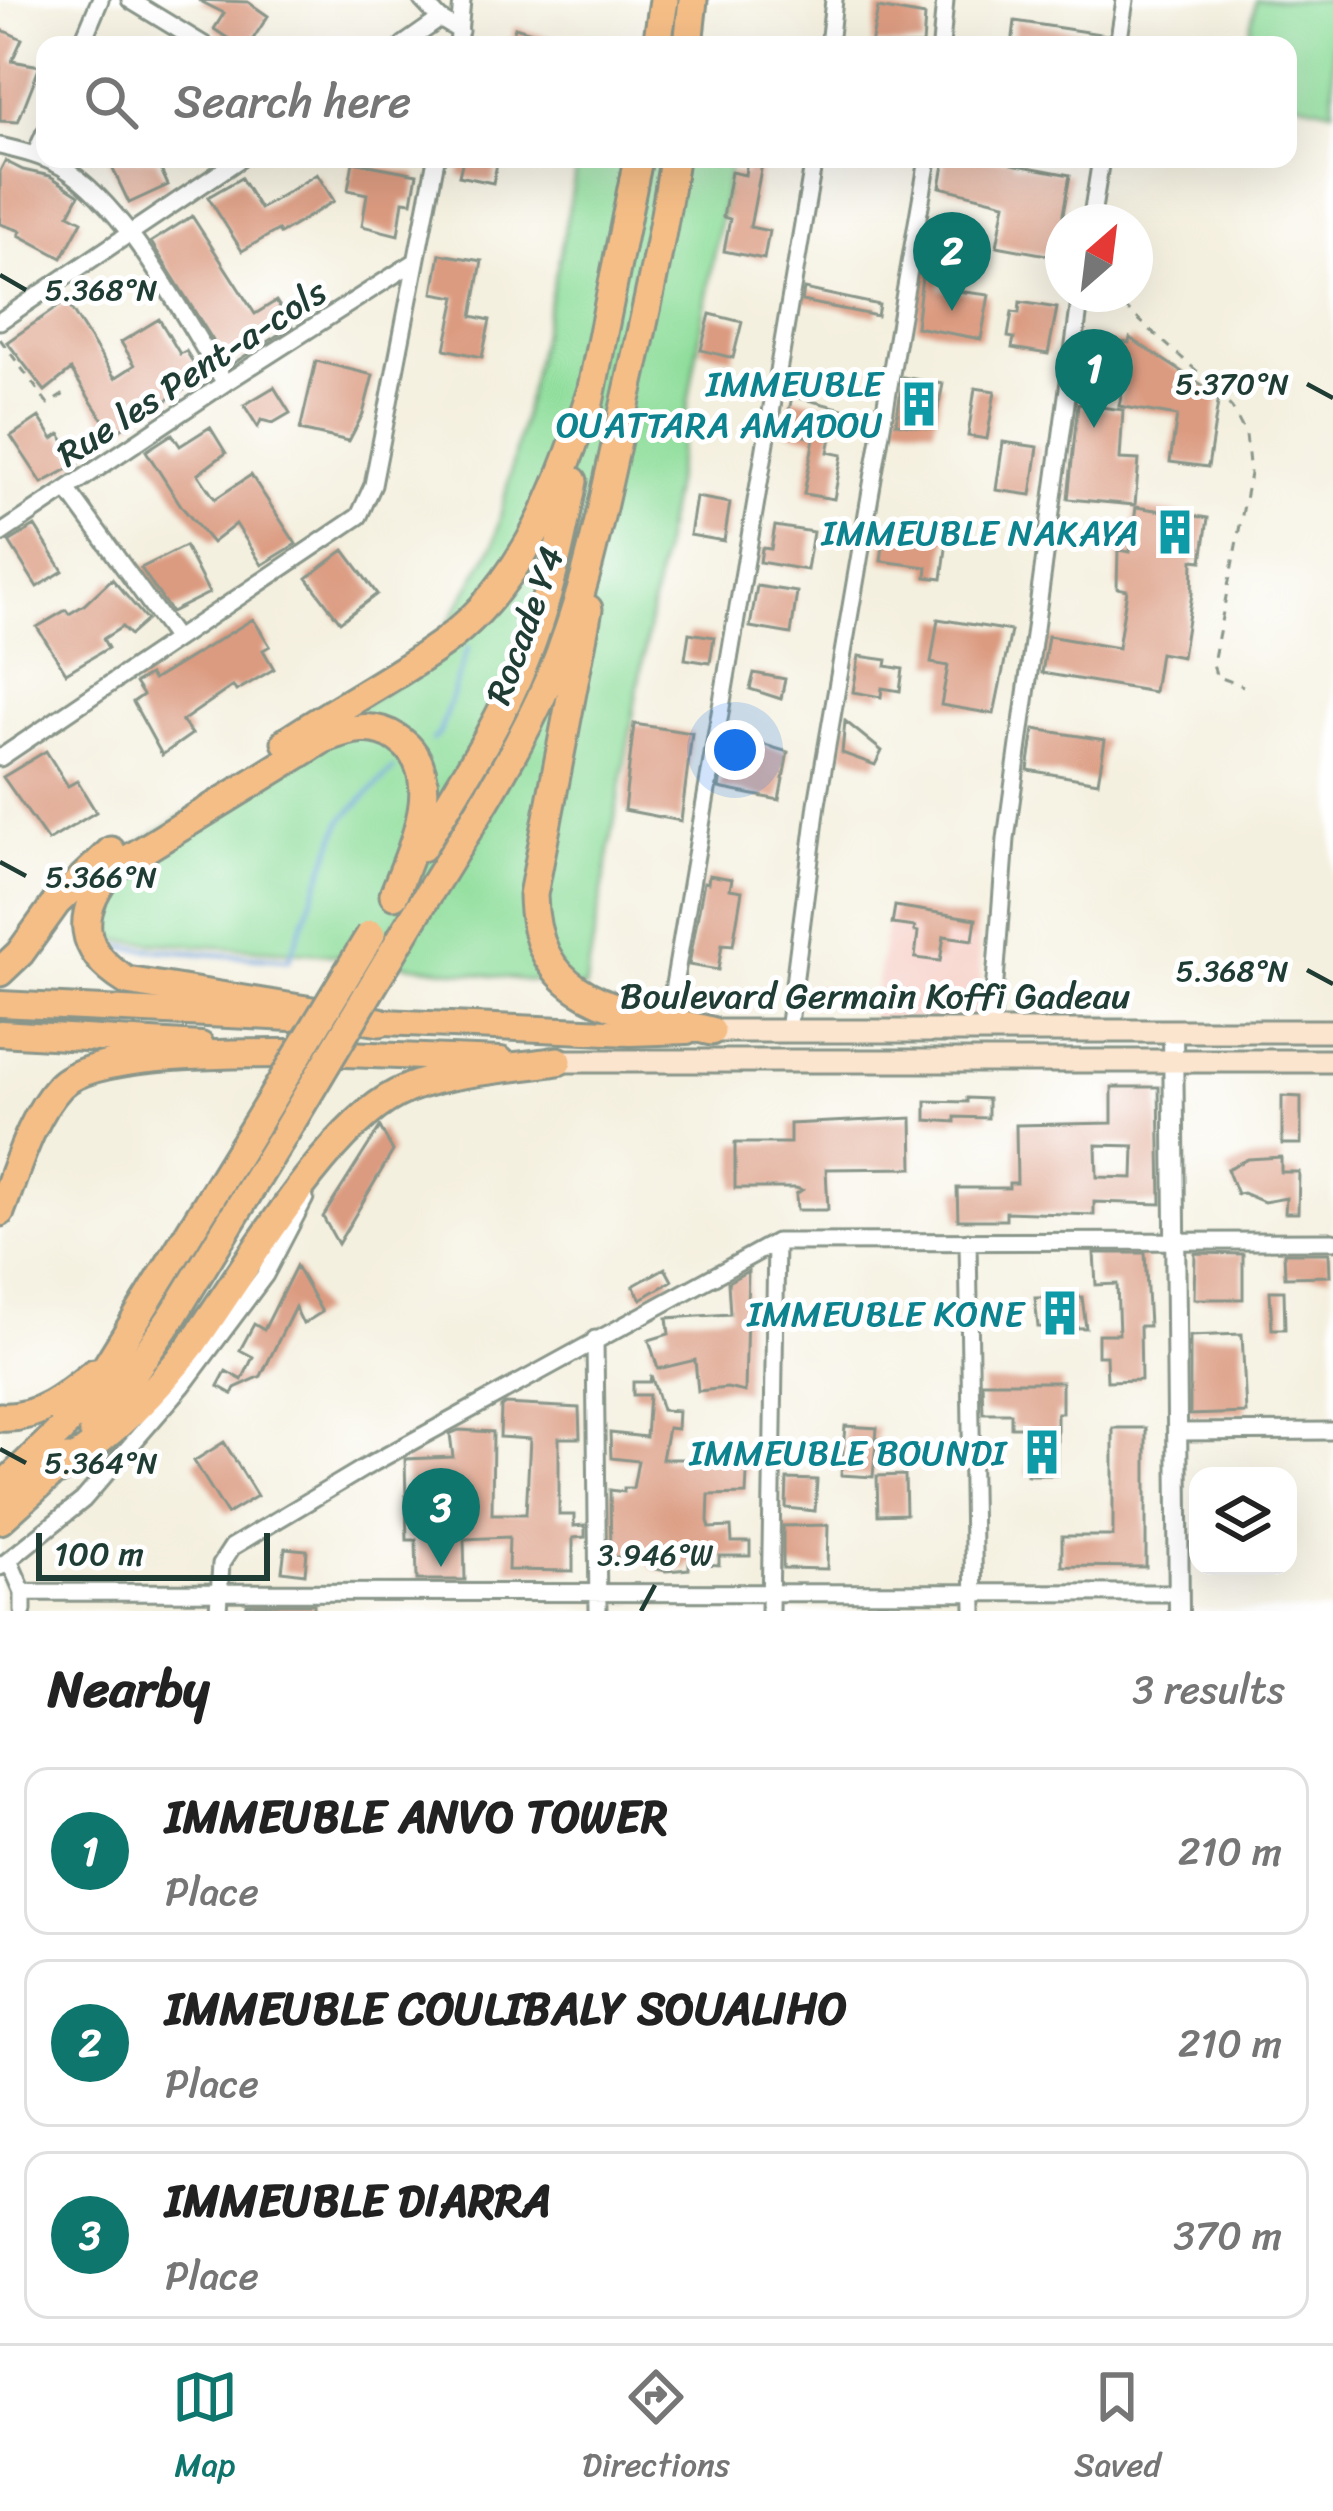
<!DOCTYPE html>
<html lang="en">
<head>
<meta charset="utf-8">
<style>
  :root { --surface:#fff; --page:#f2f2f2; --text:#222; --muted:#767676; --line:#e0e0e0; --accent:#0f766e }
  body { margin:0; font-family:Sriracha,sans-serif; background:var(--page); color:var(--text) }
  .controls { position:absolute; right:36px; bottom:36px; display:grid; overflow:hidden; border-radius:24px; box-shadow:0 12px 48px #0002 }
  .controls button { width:108px; height:108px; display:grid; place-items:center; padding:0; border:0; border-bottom:3px solid var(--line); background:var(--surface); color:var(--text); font:60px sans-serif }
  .compass { position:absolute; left:1045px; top:204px; width:108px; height:108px; border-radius:50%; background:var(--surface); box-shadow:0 12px 48px #0002; rotate:28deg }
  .scale { position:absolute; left:36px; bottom:30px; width:234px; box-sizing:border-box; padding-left:12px; border:6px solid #1f3d34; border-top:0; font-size:33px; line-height:42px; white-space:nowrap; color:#1f3d34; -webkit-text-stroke:9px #fff; paint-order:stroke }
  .you { position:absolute; left:735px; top:750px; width:42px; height:42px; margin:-30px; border:9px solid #fff; border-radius:50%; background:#1a73e8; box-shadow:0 0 0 18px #1a73e833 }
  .badge { display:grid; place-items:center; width:78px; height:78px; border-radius:50%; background:var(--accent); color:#fff; font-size:39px; font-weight:700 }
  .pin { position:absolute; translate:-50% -99px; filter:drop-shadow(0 3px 6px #0008) }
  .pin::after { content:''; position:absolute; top:63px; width:42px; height:36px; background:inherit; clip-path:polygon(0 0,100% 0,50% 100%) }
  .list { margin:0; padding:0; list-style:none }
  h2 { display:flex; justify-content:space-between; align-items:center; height:156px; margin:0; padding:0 48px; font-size:51px }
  h2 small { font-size:39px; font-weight:400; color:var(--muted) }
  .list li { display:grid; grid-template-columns:78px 1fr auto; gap:36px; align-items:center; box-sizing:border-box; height:168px; margin:0 24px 24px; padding:0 24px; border:3px solid var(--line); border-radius:24px }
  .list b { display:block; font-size:45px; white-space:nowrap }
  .list p { margin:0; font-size:39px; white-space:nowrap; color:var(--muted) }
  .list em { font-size:39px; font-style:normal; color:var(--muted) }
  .icon { flex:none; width:66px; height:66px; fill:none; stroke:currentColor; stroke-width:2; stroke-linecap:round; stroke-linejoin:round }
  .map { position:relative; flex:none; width:1333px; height:1611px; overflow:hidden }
  .search { position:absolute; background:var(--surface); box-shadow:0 12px 48px #0002; left:36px; right:36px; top:36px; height:132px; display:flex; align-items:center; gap:30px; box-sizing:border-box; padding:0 42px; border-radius:24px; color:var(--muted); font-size:45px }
  .sheet { height:732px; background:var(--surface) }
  nav { display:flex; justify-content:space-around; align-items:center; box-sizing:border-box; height:168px; border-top:3px solid var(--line); background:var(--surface); font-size:33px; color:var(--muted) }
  nav a { display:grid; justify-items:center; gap:6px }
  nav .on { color:var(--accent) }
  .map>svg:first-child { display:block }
</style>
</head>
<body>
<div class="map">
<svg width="1333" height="1611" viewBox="0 0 1333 1611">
  <rect width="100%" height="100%" fill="#fff"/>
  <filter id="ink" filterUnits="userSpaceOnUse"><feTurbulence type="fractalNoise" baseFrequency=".00833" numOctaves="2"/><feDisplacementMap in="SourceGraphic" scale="24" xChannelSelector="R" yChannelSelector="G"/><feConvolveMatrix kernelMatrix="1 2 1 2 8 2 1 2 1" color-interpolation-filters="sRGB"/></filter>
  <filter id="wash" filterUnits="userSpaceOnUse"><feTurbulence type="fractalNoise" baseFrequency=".004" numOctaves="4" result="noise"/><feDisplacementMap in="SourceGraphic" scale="48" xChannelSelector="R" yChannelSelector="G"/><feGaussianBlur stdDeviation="2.7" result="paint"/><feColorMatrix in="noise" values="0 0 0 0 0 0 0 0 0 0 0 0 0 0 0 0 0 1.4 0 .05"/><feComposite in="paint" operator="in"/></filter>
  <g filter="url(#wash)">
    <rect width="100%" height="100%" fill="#f4f0df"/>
    <path fill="#f7d1c9" d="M890,905L976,919L984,1020L871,1018Z"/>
    <path fill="#90de9c" stroke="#588e68" stroke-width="3" d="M1256,0H1333V110L1288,100V45H1247Z
      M578,159H731L585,988L322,954L108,940L102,933L120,855L422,668L494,544L558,264Z"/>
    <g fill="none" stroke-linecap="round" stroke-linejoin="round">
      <path stroke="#6ba1d8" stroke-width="4.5" d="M433,740L439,734L468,648
        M104,946L289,960L342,820L393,769"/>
    </g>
    <g id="blocks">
      <path fill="#db9b81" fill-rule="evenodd" d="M198,0L248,2L268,16L249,45H238L214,29L224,13Z
        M878,8L925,16L923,45H871Z
        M1015,21L1107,35L1106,45H1012Z
        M515,27L565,42L564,45H510Z
        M0,29L22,39L12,61L40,66L18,122L0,121Z
        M108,159H156L168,185L129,203Z
        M463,159H498L493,183L459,176Z
        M747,159H763L750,227L769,231L764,259L724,251L730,219L723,217L731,172L745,175Z
        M945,159H1013L1012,164L1070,175L1063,214V258L997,246L1005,203L940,187Z
        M5,161L23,170L50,176L79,195L69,214L82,221L62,258L19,235L21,231L0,224V171Z
        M353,162L417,174L412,202L403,201L398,235L362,226L367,194L348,190Z
        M317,174L334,201L280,234L278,230L242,251L208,197L241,178L260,209Z
        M192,216L255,314L276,301L292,326L229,366L151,242Z
        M927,234L949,238L939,289L989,295L981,339L916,327Z
        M440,254L482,261L472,316L490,320L482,357L445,349L456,297L433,293Z
        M804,289L879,305L877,316L802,301Z
        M66,301L115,378L135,365L121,342L159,319L180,354L186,351L203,378L112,434L71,370L45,391L7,342Z
        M1020,302L1057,308L1048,354L1012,348L1014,338L1008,337L1012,312L1019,313Z
        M710,314L742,322L733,358L701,350Z
        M1130,338L1219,396L1208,467L1170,462L1177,416L1119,406L1128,363L1094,360L1095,340L1129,343Z
        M316,361L373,375L363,414L349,441L300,430Z
        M903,377L943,384L934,429L896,423Z
        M274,387L290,413L273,423L261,420L258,427L244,405Z
        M975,388L995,391L987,439L968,436Z
        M792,396L843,409L840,424L834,423L828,452L842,455L834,499L804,494L814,438L785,432Z
        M1078,404L1123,410L1120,459L1139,460L1135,505L1068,499Z
        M39,417L53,439L60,434L79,463L42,483L11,436Z
        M210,427L226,453L198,474L215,499L251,475L296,544L262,565L236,524L212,543L182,507L146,451L172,434L180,446Z
        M1003,442L1038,447L1031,495L996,490Z
        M696,497L730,503L724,541L690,535Z
        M1136,507L1208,518L1202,561L1193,560L1192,594L1182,657L1160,653L1154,692L1042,673L1048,636L1118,648L1127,590L1117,588L1118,550L1130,552Z
        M886,524L936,530L937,524L949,526L942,579L926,577L927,567L881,561Z
        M35,526L63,571L37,587L9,542Z
        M775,526L813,532L807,570L760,562L762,548L771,549Z
        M185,546L209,593L171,612L141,568Z
        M344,550L377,594L340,622L307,578Z
        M112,579L147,620L130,635L122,627L103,639L108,648L66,673L37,627L66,610L69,614L84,605Z
        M757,586L797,592L791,634L750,627Z
        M253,619L270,646L263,650L274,669L236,691L233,686L182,721L192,734L162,755L133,702L143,695L135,683L149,675L153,680Z
        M938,619L1011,631L994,714L941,705L948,666L931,663Z
        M689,633L714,637L710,663L685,659Z
        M859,656L887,660L886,666L903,669L900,691L882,688L881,697L853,692Z
        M754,673L785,679L781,699L750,689Z
        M845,721L882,751L875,765L842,753Z
        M634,724L692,733L681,821L624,810Z
        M1034,729L1105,740L1098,782L1028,770Z
        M758,743L788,752L779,800L719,788L724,760L754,766Z
        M46,751L68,786L77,781L96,812L48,841L3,777Z
        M709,875L732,879L730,889L742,891L733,945L722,944L718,970L689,965L704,882L708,883Z
        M895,906L976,919L973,940L944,936L940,961L915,958L918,932L914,931L915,927L892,924Z
        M1112,1087H1159L1161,1204L1094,1202V1215L1006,1212V1220H958L957,1188H1009V1183H1017L1016,1125L1112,1123ZM1096,1145L1134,1146L1133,1178L1097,1177Z
        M1282,1096L1301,1097V1144H1282Z
        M967,1098L988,1099V1118L955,1117V1122L926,1120V1101L967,1102Z
        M912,1118L913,1168L826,1169L828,1210H797L796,1194L802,1190L796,1188H735V1143H790V1124Z
        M380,1127L393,1151L338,1244L323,1217Z
        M1281,1157V1172H1299L1298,1213H1285L1286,1198L1264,1202L1243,1193L1237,1194L1227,1169L1248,1159Z
        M1094,1253H1145L1149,1326H1140L1141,1380L1107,1381L1106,1356H1098V1334H1119L1117,1284L1096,1285Z
        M1195,1253L1243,1254V1299H1194Z
        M1284,1253H1329L1330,1276L1285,1277Z
        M296,1266L322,1312L303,1324L295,1307L261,1376L235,1388L232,1394L218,1386L226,1371L242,1380L253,1357L240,1350L254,1324L264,1330Z
        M665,1268L672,1281L641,1299L633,1286Z
        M748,1271L745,1392L727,1388L698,1391L695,1360L658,1369L649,1340L669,1334L667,1318L730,1314L728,1282Z
        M1270,1291H1284L1285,1329H1272Z
        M1082,1297L1086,1328L1038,1327L1035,1298Z
        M1242,1334L1246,1413L1190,1415V1336Z
        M651,1375L662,1410L678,1411L677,1429L668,1428L662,1459H702V1453L748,1455L746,1494L709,1495L708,1521L710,1528L731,1527L732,1542H750V1556H719V1565L689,1563V1569L666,1571L651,1568L648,1557H611L610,1490L624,1492V1488H633L638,1461L611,1458L610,1433L646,1437L649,1395H633V1382H650Z
        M982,1382H1062V1413H1057V1475H1027V1427H1011V1413H983Z
        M505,1404L579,1408L580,1438H559V1515H574V1526L585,1525V1537L573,1538V1571L508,1570L509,1537L464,1539L465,1580H417L416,1540H407L405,1459L453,1457L450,1434L459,1430L493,1432L492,1514H526L530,1439L500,1437L501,1407Z
        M845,1426L877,1428L873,1477L841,1475Z
        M1113,1428H1146V1567L1062,1566V1536H1113Z
        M224,1442L257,1496L227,1514L194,1461Z
        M905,1475L906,1514L878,1515L877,1476Z
        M787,1479L817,1480L815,1511L786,1508Z
        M828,1525L827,1569L783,1568V1526Z
        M285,1548L307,1550L305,1574L282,1571Z
        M247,1604H314V1611H246Z"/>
    </g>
  </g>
  <g filter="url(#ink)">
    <use href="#blocks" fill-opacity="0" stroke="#8a968a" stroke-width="3"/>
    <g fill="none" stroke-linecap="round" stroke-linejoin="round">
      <g stroke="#8a968a" stroke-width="21">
        <path id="minor" d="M130,0L204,45
          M422,0L440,19L460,31
          M81,45L100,0
          M403,45L440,19
          M458,45L462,0
          M829,45L834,0
          M941,45L945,0
          M1118,45L1125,0
          M0,146C21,151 43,156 62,167C127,206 184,318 225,383
          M35,155L45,132
          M1091,222L1101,159
          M0,321L240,159
          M67,489L176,639
          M0,534L225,383L416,261
          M0,758L359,516L373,485L436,159
          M667,1026L814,159
          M788,1031L817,804L928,159
          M991,1033L1006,839L1081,294
          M968,1241L974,1611
          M595,1339L598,1611
          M1177,1432L1333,1431
          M9,1560L23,1592V1611
          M0,1567L83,1500L183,1385L265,1275L305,1198
          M23,1592L1179,1593
          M218,1611L221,1564L232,1547L364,1468L776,1242L1333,1241
          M770,1611L776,1242"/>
      </g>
      <g stroke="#8a968a" stroke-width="24">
        <path id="tertiary" d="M1173,1031L1179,1611"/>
      </g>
      <g stroke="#8a968a" stroke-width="27">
        <path id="secondary" d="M711,1031H1333
          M558,1061H1333"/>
      </g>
      <g stroke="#8a968a" stroke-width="30">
        <path id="primary" d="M0,1004L291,1018
          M362,1021L630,1033L687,1031
          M0,1033L201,1045
          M320,1053L501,1060"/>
      </g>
      <g stroke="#8a968a" stroke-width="33">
        <path id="trunk" d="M657,45L664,0
          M688,45L693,0
          M588,408L638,159
          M588,609L533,895C535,1006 624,1010 711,1031
          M286,742C337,708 393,679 443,643C524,583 561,485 591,392
          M422,847C458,787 499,726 525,660C548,602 561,542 573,481
          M403,935C453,852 509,771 548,682C584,603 601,512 620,427C640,338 661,249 674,159
          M0,972L20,953L56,903L111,851
          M380,1022L127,981C78,951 75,914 111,870L325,738C350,729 373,722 397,738C450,773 411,850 394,895
          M0,1212C16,1172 30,1118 60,1086C97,1048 260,1055 315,1053
          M0,1417C37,1420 67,1395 94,1373
          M93,1430L174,1314L286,1131
          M60,1470C111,1435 156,1392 193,1343C242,1275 324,1131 396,1094C439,1071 509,1069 558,1061
          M0,1489L60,1431L89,1395L255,1126
          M0,1520L68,1459"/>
      </g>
      <path stroke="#8a968a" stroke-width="3" stroke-dasharray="9 9" stroke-linecap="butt" d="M1110,294L1208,381L1232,408L1246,435L1250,474L1213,663L1216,676L1243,686
        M0,339L48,404L68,392"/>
      <use href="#minor" stroke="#fff" stroke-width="15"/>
      <use href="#tertiary" stroke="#fff" stroke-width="18"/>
      <use href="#secondary" stroke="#fbe5cf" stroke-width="21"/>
      <use href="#primary" stroke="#f6be87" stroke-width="24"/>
      <use href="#trunk" stroke="#f6be87" stroke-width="27"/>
      <g stroke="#8a968a" stroke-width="33" stroke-linecap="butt">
        <path id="trunk-bridge" d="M255,1126L371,934
          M286,1131L403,935"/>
      </g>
      <use href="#trunk-bridge" stroke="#f6be87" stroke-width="27"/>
    </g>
  </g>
  <path fill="none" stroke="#1f3d34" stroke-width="4.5" d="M0,275L26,290M1307,384L1333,398M0,862L26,876M1307,970L1333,984M0,1449L26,1463M641,1611L655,1585"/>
  <defs>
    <g id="building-bare" transform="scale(3.6)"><path d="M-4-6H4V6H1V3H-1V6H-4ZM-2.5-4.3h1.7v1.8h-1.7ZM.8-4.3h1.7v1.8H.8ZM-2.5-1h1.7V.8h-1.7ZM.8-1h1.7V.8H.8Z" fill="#0f9aa8" stroke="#fff" stroke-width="2.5" paint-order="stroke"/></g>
  </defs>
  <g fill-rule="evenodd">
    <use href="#building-bare" x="919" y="404"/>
    <use href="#building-bare" x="1175" y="532"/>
    <use href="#building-bare" x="1060" y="1313"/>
    <use href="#building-bare" x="1042" y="1452"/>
  </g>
  <g text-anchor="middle" stroke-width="10" stroke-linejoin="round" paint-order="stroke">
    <g font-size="36" fill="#1f3d34" stroke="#fff">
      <text transform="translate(191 372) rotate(-33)" y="13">Rue les Pent-a-cols</text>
      <text transform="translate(524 625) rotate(-70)" y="13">Rocade Y4</text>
      <text x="875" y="1008">Boulevard Germain Koffi Gadeau</text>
    </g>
    <g font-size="36" fill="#0d838f" stroke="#fff" text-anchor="end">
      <text x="883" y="396">IMMEUBLE<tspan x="883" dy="41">OUATTARA AMADOU</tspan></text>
      <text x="1139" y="545">IMMEUBLE NAKAYA</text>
      <text x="1024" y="1326">IMMEUBLE KONE</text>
      <text x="1006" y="1465">IMMEUBLE BOUNDI</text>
    </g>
  </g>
  <g font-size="30" text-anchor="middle" fill="#1f3d34" stroke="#fff" stroke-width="10" stroke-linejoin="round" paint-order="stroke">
    <text x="101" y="300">5.368°N</text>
    <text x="1232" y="394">5.370°N</text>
    <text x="101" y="887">5.366°N</text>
    <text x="1232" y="981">5.368°N</text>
    <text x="101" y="1473">5.364°N</text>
    <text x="655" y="1565">3.946°W</text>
  </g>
</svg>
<div class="controls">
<button><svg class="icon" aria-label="layers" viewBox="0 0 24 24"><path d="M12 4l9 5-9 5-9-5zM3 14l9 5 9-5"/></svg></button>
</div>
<svg class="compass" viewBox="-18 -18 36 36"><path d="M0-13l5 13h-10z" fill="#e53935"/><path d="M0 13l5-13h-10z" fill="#767676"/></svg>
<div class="scale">100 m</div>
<div class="you"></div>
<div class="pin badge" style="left:1094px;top:428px">1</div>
<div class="pin badge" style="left:952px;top:311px">2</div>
<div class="pin badge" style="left:441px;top:1567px">3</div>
<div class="search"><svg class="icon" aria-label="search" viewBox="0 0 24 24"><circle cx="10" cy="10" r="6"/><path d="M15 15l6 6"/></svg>Search here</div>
</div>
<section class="sheet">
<h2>Nearby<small>3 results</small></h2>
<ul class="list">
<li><span class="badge">1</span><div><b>IMMEUBLE ANVO TOWER</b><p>Place</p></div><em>210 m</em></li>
<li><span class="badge">2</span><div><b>IMMEUBLE COULIBALY SOUALIHO</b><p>Place</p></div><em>210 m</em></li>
<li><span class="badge">3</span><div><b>IMMEUBLE DIARRA</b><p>Place</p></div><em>370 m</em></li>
</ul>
</section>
<nav>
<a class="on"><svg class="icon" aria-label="map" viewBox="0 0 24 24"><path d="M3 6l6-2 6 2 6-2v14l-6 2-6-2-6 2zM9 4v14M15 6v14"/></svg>Map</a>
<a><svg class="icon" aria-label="directions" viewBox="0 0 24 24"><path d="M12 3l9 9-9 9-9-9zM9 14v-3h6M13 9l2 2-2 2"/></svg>Directions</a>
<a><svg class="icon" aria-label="saved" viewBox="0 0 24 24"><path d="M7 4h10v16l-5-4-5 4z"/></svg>Saved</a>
</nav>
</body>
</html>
